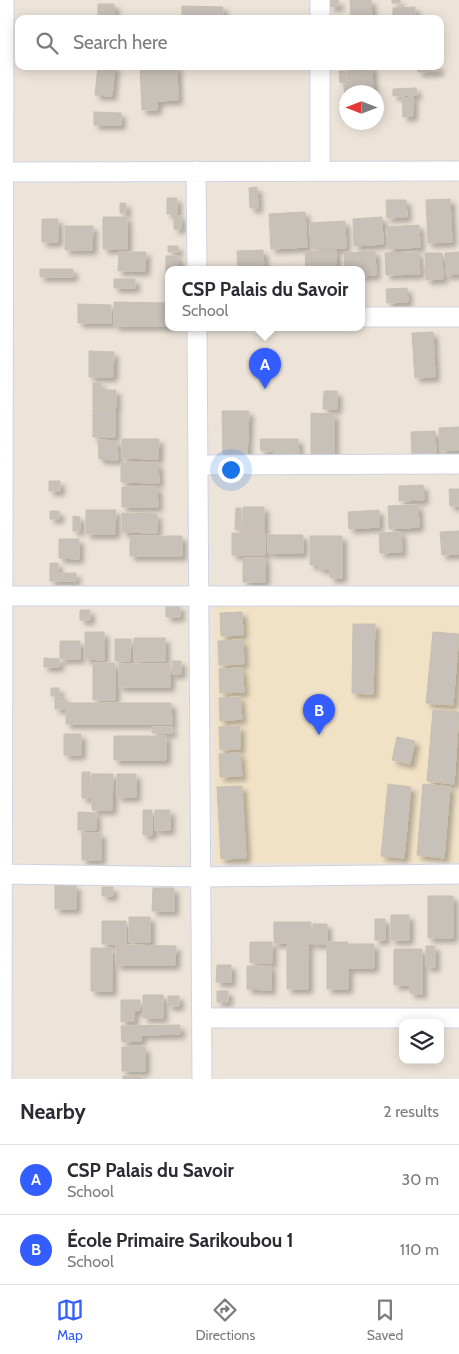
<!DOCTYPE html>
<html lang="en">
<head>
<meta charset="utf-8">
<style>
  :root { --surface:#fff; --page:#f2f2f3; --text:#2b2b33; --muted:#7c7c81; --line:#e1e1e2; --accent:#345dff }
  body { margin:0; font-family:Cabin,sans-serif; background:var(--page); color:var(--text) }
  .controls { position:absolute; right:15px; bottom:15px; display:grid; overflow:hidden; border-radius:10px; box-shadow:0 2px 12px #0003 }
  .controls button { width:45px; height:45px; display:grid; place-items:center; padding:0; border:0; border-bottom:1px solid var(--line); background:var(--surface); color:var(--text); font:25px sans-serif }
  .compass { position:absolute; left:339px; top:85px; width:45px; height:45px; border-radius:50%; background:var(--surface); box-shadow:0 2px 12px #0003; rotate:270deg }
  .you { position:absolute; left:230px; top:469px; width:18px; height:18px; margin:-12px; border:4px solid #fff; border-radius:50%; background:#1a73e8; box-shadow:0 0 0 8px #1a73e833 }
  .badge { display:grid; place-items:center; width:32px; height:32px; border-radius:50%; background:var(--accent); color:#fff; font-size:16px; font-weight:700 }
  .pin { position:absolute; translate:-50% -41px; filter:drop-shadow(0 1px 2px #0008) }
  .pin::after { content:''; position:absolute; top:26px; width:18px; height:15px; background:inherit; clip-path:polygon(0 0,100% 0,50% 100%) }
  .popup { position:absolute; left:165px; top:266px; width:200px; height:65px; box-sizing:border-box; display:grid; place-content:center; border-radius:10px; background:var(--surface); filter:drop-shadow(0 1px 4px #0005); font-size:16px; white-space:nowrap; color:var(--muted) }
  .popup b { font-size:19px; color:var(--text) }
  .popup::after { content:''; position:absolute; left:50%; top:100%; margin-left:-10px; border:10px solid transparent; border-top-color:var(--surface) }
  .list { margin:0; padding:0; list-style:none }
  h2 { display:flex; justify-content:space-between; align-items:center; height:65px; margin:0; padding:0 20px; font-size:21px }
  h2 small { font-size:16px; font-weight:400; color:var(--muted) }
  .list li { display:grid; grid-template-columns:32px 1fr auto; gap:15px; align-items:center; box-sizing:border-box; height:70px; padding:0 20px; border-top:1px solid var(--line) }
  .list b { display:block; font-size:19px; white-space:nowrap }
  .list p { margin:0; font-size:16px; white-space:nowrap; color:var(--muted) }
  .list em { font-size:16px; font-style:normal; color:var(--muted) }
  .icon { flex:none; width:28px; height:28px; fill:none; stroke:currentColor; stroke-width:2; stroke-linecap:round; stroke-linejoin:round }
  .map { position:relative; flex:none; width:459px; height:1079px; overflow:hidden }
  .search { position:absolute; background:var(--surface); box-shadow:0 2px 12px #0003; left:15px; right:15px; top:15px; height:55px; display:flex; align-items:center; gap:12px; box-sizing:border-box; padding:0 18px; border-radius:10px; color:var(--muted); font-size:19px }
  .sheet { height:205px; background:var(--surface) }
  nav { display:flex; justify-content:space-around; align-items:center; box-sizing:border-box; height:70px; border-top:1px solid var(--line); background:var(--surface); font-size:14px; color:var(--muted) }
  nav a { display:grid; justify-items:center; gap:2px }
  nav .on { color:var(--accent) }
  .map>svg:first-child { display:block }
</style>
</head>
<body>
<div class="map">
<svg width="459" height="1079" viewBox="0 0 459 1079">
  <defs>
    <filter id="shadow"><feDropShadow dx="4.5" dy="4.5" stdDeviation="2.5" flood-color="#0004"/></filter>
  </defs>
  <rect width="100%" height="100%" fill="#ede4d9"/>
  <path fill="#f1e2c6" d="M459,606V862L215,863V607Z"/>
  <path fill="#c8c1b9" stroke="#c8c0b2" filter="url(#shadow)" d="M330,0H338L339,6L330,7Z
    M350,0H371L372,19H351Z
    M392,0H400V3H392Z
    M98,4H114L115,19H98Z
    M182,6L223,7V19H182Z
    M415,7V19H393V8Z
    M139,17H176V19H139Z
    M98,66H115L112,96L95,95Z
    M140,66H177L178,100L157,101V110H142Z
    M347,66H372L373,92H346V104H345L344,84H348Z
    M418,66H439V71L418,72Z
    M339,71H346V82L340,83Z
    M416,88L417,95L393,96V89Z
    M413,97V116L403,117L402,98Z
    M339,105H346V115H340Z
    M94,112L121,113V125H94Z
    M257,187L258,208H250L249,188Z
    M167,198H177V214H167Z
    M450,199L452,242L428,243L426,200Z
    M386,200H406L407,217L387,218Z
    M120,203H126V213H120Z
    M305,212L307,247L271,249L269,214Z
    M174,216H181V229H174Z
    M103,217H127V249H103Z
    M382,217L383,244L354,246L353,219Z
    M42,219H58V242H42Z
    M345,221L346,248L311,249L310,223Z
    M419,225L420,247L388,249L387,227Z
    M65,226H93L92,250H65Z
    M168,246H178V252H168Z
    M263,250L264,270H238L237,251Z
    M336,250V270H306L305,252Z
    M375,251L376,275L361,276V270H345L344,253Z
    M119,252H146L145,271H118Z
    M418,252L420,274L386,275L385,253Z
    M459,252V274L446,275L445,253Z
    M425,253H442L443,279L426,280Z
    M166,256H178V270H169V278H166Z
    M40,269H73V277H40Z
    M114,279H135V288H114Z
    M407,288L408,302L387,303L386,289Z
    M114,302L169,303V326H114Z
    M78,304L111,305V323H78Z
    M433,332L435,377L415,378L412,333Z
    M89,351L114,352L113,377H89Z
    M93,383H101V390H116V408H93Z
    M324,391H337V409H323Z
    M93,409H115V437H93Z
    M222,411H249L247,457H223Z
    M311,413L334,414V459H311Z
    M459,427V450L440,451L439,428Z
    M435,431L436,453L412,454L411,432Z
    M122,439H159L158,459L122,458Z
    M260,439H298L299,457H273L274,451H261Z
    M98,440L117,441L118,460L99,459Z
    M121,463H158L159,483L121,482Z
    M49,481H60V491H49Z
    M423,485L424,500L399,501V486Z
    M122,487H157L158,507H122Z
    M449,489H459V506H450Z
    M418,505L419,527L389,529L388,506Z
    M243,507H264V532H243Z
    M236,508H241V530H235Z
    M86,510H116L115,534H86Z
    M379,510V527L349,529L348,512Z
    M50,511H59V519H50Z
    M122,513L157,514V533L122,532Z
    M73,516L80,517V531H73Z
    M459,531V554L442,555L440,532Z
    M401,532L402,552L380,553L379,533Z
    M232,533H265V555H232Z
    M268,535H303V553H268Z
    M130,536H182V556H130Z
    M310,536H342V578H330V569H319V565H310Z
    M59,539H79V559L59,558Z
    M243,558H265V582H243Z
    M50,563H58V573H76V581H50Z
    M166,606H180V617H166Z
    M80,610H90V620H80Z
    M242,612L243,635L221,636L220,613Z
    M353,624H375L373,694L352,693Z
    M85,632H104V660L85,659Z
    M433,632L459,634L453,705L426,703Z
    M134,638H165V661H134Z
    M115,639H131L130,661H115Z
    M243,640L244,664L219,665L218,641Z
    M60,641H80V659H60Z
    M44,658L59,659V667H44Z
    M172,661H181V674H172Z
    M93,663H115V700H93Z
    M119,664H170V687H119Z
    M242,668L244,692L220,693L219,669Z
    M51,688H59V696H51Z
    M55,697H64V709H55Z
    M240,697L242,719L220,721L219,698Z
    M66,703H171L172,724H66Z
    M433,710L459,712L454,784L427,781Z
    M240,726V749L220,750L219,727Z
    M152,727H172V733H152Z
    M64,734H81V755H64Z
    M114,736H166V760H114Z
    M397,737L415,741L410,764L392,760Z
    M240,753L242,776L220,777L219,754Z
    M82,772H90V798H82Z
    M92,774H113L112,810H92Z
    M117,774H136V797H117Z
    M388,784L411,787L404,858L381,856Z
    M423,784L450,787L444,858L417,855Z
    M242,786L246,858L221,859L217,787Z
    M143,810H152V835H143Z
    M155,810H170V830H155Z
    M78,812L96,813V830H78Z
    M82,833H101V860H82Z
    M55,885H76V909H55Z
    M102,887H113V896H102Z
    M153,888H174V911H152Z
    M428,896H453V938H428Z
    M391,915H409V940H391Z
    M129,917H150V942H129Z
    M375,919H385V940H375Z
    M102,921H126V944H102Z
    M274,922H311V944L274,943Z
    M313,924H327V944H313Z
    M250,942H272V963H250Z
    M327,942H348V989H327Z
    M349,944H374V968H349Z
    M116,945L176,946L175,965H116Z
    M287,945H308V989H287Z
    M426,946H435V967H426Z
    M91,948H112V991H91Z
    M394,949H422V994L410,993V985H394Z
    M217,965H231V982H216Z
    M247,966H271V990L247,989Z
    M217,991H228V1002H217Z
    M143,995H163V1018H143Z
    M168,996H179V1006H168Z
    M121,1000H140V1010L134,1011V1021L121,1022Z
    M180,1025V1034L141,1035V1041L122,1042L121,1026Z
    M122,1047H145V1071H122Z
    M123,1076H142V1079H123Z"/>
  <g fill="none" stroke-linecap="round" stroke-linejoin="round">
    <g stroke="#ced2e4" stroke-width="21">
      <path id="minor" d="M320,0V19
        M320,66V171
        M196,171L197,270
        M0,172L459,171
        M361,317H459
        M197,328L202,1079
        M198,465L459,464
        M0,596H459
        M3,874L201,877L459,874
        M202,1018H459
        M2,1079L4,0"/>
    </g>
    <use href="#minor" stroke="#fff" stroke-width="19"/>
  </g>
</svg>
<div class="controls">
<button><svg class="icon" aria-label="layers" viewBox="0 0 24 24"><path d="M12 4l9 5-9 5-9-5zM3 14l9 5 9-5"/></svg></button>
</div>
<svg class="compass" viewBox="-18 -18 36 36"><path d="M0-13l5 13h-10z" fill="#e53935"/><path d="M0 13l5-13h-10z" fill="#7c7c81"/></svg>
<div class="you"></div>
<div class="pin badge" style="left:265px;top:389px">A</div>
<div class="popup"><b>CSP Palais du Savoir</b>School</div>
<div class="pin badge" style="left:319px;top:735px">B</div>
<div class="search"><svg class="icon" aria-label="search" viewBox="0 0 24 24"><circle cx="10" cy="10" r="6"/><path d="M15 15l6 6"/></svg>Search here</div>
</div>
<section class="sheet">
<h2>Nearby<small>2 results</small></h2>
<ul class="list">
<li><span class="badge">A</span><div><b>CSP Palais du Savoir</b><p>School</p></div><em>30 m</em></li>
<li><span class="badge">B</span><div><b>École Primaire Sarikoubou 1</b><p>School</p></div><em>110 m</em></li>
</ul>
</section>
<nav>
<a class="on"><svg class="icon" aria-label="map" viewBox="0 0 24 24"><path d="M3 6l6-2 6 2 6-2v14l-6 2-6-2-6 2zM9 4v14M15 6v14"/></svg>Map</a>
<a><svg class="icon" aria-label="directions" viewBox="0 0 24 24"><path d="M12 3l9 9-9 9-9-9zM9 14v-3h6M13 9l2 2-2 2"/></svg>Directions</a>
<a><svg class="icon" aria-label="saved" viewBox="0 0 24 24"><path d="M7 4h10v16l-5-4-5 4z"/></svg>Saved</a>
</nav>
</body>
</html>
